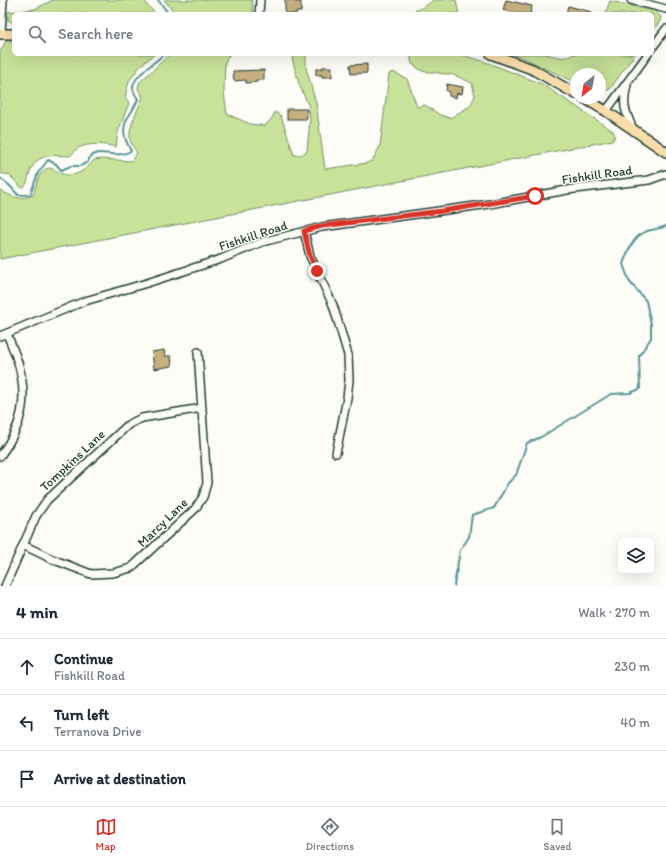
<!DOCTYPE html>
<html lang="en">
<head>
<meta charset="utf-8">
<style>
  :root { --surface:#fff; --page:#f2f2f3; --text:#1f2937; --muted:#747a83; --line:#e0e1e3; --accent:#d93025 }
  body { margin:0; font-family:Itim,sans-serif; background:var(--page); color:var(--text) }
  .controls { position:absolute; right:12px; bottom:12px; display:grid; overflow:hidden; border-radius:6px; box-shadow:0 4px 16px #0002 }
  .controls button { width:36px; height:36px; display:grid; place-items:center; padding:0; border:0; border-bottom:1px solid var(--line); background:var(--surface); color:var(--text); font:20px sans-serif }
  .compass { position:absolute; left:570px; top:68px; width:36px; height:36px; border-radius:50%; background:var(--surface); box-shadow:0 4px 16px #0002; rotate:211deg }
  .stop { position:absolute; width:12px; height:12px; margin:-9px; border:3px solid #d93025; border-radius:50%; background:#fff }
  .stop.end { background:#d93025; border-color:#fff; box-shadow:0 1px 4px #0008 }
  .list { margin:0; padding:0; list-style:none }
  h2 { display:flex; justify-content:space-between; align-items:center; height:52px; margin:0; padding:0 16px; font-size:17px }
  h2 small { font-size:13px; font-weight:400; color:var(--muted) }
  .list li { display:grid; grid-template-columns:26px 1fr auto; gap:12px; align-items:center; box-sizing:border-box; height:56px; padding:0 16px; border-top:1px solid var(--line) }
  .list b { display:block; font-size:15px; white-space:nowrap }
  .list p { margin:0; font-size:13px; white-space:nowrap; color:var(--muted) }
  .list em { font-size:13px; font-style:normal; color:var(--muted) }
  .icon { flex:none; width:22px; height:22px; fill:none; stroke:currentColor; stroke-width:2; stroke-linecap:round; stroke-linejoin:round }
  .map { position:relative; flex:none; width:666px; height:586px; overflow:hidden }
  .search { position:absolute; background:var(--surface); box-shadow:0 4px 16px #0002; left:12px; right:12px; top:12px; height:44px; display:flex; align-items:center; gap:10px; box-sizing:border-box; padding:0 14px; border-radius:6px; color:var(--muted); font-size:15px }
  .sheet { height:220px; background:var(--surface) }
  nav { display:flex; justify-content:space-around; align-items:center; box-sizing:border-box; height:56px; border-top:1px solid var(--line); background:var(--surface); font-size:11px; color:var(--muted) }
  nav a { display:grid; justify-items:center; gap:2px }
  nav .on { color:var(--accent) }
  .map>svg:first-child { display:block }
</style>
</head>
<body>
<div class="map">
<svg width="666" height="586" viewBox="0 0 666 586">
  <rect width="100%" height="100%" fill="#fdfcf7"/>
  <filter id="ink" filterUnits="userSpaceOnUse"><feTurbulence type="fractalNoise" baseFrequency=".025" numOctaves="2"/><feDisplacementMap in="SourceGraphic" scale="8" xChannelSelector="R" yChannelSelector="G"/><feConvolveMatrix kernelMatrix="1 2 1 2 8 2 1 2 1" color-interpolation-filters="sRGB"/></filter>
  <g filter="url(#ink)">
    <path fill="#c8e299" stroke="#749066" d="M53,0H144L147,5L156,14H14V24L8,20V12L35,9Z
      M164,0H252L253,14H176Z
      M433,0H456L459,14H409C417,9 426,7 433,0Z
      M610,1L655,11L661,17L660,21L652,32V14H605Z
      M6,41H14V54H155L141,65L129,81L125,97L129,103L118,132L116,147C105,144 91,143 80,147C76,149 73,153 70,156C51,155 35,153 29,175C27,182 28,184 22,188L9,175L0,173V52Z
      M170,54H230L225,62L224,92L227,114L250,124L265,126L272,118L275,112L281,116L294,155H301L307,151L310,119L309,107L299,84L292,58L293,54H306V68L316,103L325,169L367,163L373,160L380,146L389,74L393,72L407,79L417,107L425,105L440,115L450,118L470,106L475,96L472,83L454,75L422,71L412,64L410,54H458L483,61L542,84L613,131L615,136L613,140L0,259V190C12,197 20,201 33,195C36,188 37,177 42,172C51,162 58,175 68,175C78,176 88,168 94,160L101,159L131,161L137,153C134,148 130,143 130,138C128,127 139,108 143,97L138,89L139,83Z
      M511,54C522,54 533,53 544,54C555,55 563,61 574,54H635L610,89L600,93V74H576V83L524,58Z"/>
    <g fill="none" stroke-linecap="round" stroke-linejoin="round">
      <path stroke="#599695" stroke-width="2" d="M158,0L169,14
        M0,178L9,185L18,195H30L38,173L48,160L56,164L61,170L71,166H80L88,162L90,157C93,155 96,153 99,153C110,153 121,157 131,151C123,137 121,127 130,114C134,108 136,105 138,99C136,96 133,92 133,88C132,77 156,62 164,54
        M454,586L460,550L469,537L472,515L494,508L508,483L516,475L527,443L541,437L611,394L630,393L640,389L639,356L651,338V324L646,301L629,281L623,264C628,251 633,236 647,231C653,229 660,229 666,226"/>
    </g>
    <path fill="#c7b07f" stroke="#1f3d34" d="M285,0H295V2H301V12H296V14H285Z
      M506,0L532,6L530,14H519L503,10Z
      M568,6L592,12L591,14H566Z
      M367,64V73L351,74L350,65Z
      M322,67H332V77H322V75H316V69H322Z
      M264,70V80H257V82L246,83V80L234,81L233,71Z
      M447,84L463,87L462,94L457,93L456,98L449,96V92L446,91Z
      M287,109H307V119H287Z
      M164,350L165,356H171L172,366L154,369L152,352Z"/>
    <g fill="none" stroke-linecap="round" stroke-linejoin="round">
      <g stroke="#1f3d34" stroke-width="10">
        <path id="minor" d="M631,0L666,9
          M259,14L260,0
          M1,34L3,0
          M652,48L666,29
          M627,85C622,105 625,111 633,129
          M606,111L648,54
          M304,231L310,256L333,305L348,355L349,380L347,398L336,453
          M0,336L85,301L147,283L221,259L262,242L322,227L490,204L567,190L649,180L666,174
          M0,456C22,427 28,400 19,366C16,355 11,344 7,334
          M23,545L52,559L91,574L113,573L131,568L195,509L203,497L207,483L198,352
          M5,586L36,516L47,500L129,424L142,418L202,408"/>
      </g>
      <g stroke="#1f3d34" stroke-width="12">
        <path id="major" d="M0,34H14
          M491,54L532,69L576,94
          M584,98L606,111L666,152"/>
      </g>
      <use href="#minor" stroke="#fdfcf7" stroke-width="7"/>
      <use href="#major" stroke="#f9deab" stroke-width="9"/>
    </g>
  </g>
  <g fill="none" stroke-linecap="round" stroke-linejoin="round" filter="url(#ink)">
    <path stroke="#d93025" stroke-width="5" d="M317,271L310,256L304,231L322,226L442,211L535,196"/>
  </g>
  <g text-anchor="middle" stroke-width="3" stroke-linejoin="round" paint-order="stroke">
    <g font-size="13" fill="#1f3d34" stroke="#fdfcf7">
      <text transform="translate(597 174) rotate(-8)" y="5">Fishkill Road</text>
      <text transform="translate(253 235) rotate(-18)" y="5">Fishkill Road</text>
      <text transform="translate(72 460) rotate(-43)" y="5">Tompkins Lane</text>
      <text transform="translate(162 522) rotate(-44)" y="5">Marcy Lane</text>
    </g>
  </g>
</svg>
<div class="controls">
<button><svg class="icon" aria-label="layers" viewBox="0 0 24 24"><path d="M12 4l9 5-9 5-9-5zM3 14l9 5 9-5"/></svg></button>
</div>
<svg class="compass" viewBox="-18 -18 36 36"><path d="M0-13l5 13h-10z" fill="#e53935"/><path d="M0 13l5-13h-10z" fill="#747a83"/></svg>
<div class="stop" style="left:535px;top:196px"></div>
<div class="stop end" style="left:317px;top:271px"></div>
<div class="search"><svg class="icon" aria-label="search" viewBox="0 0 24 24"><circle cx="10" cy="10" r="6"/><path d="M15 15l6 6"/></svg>Search here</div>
</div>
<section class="sheet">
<h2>4 min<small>Walk · 270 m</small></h2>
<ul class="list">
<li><svg class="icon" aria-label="ahead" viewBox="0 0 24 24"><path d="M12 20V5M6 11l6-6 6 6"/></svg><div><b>Continue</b><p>Fishkill Road</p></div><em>230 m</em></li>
<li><svg class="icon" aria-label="left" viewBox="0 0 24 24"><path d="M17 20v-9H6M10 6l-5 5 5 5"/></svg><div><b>Turn left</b><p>Terranova Drive</p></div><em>40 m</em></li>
<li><svg class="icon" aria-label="arrive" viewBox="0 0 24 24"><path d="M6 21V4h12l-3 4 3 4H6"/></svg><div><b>Arrive at destination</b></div></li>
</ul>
</section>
<nav>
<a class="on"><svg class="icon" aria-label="map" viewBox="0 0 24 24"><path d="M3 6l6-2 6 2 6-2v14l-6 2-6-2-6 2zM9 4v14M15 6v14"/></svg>Map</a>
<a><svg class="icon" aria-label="directions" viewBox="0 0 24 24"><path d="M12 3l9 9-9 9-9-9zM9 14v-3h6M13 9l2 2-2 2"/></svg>Directions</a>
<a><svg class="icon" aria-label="saved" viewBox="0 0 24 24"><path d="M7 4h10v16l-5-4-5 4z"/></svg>Saved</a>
</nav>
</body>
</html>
